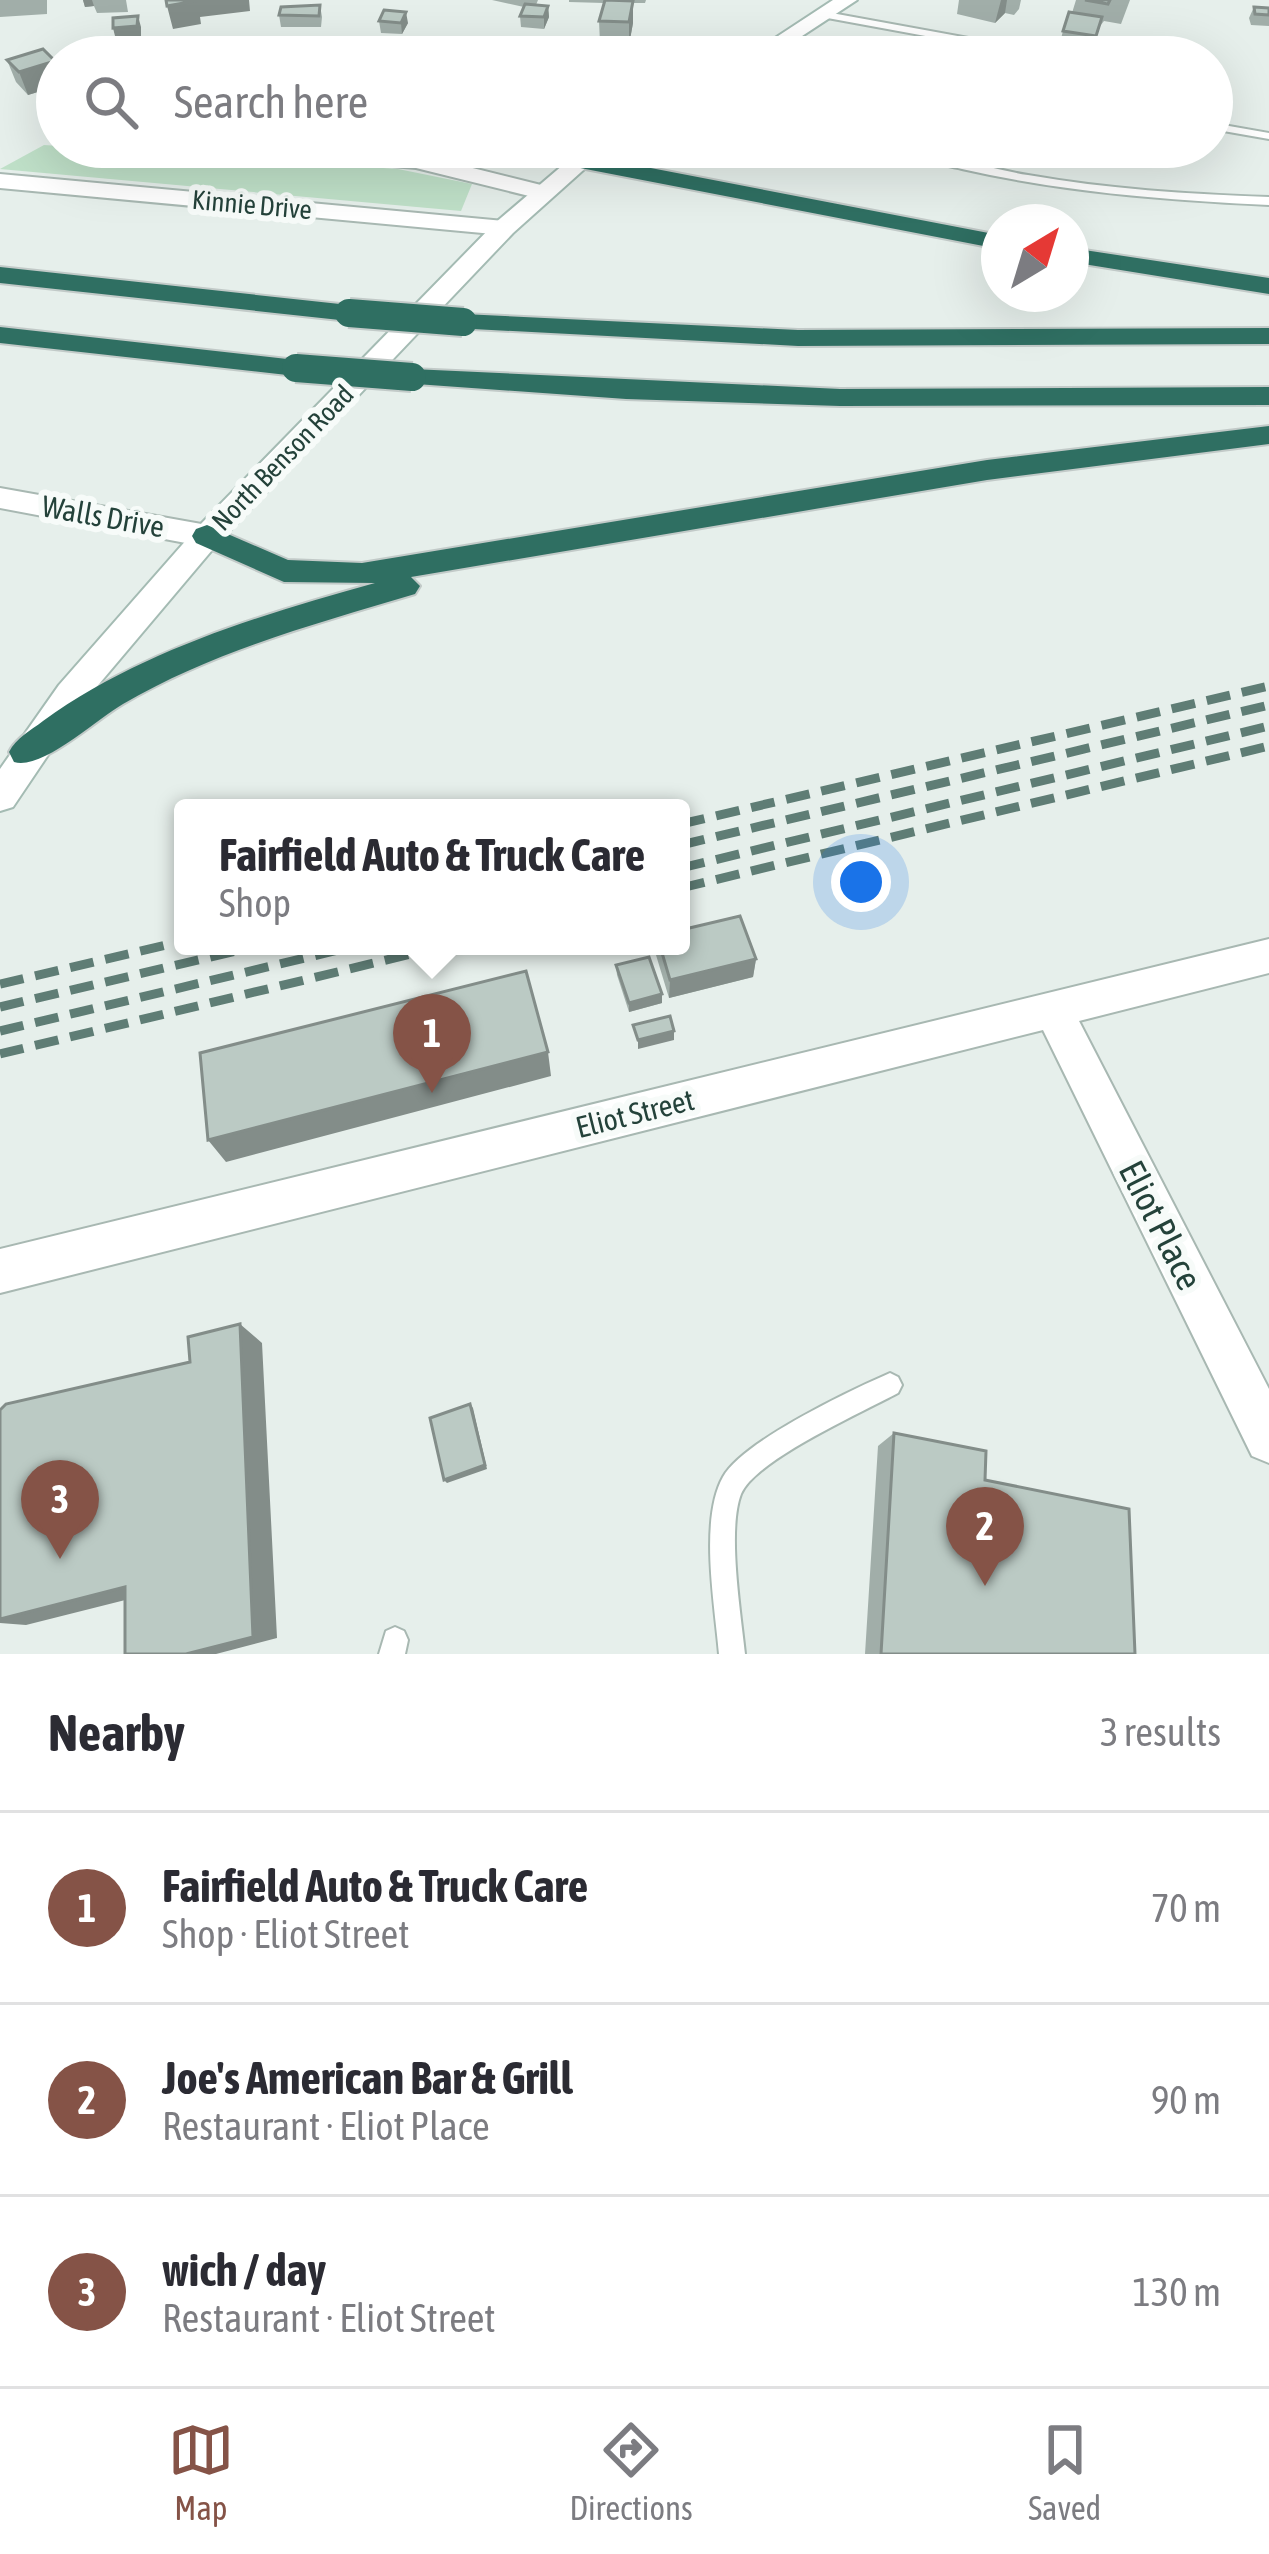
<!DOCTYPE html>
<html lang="en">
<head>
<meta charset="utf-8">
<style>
  :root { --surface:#fff; --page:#f2f2f3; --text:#2b2b33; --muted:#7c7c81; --line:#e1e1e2; --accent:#855347 }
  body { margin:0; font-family:"Asap Condensed",sans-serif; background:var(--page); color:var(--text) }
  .compass { position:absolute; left:981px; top:204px; width:108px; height:108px; border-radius:50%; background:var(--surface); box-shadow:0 12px 48px #0002; rotate:38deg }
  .you { position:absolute; left:861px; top:882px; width:42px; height:42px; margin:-30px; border:9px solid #fff; border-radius:50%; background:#1a73e8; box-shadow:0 0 0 18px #1a73e833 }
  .badge { display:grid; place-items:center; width:78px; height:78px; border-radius:50%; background:var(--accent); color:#fff; font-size:39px; font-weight:700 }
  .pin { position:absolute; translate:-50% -99px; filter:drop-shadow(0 3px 6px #0008) }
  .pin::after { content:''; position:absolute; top:63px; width:42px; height:36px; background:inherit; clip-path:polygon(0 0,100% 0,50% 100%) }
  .popup { position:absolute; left:174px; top:799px; width:516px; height:156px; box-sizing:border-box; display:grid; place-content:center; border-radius:12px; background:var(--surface); filter:drop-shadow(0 3px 9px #0005); font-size:39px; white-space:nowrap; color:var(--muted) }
  .popup b { font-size:45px; color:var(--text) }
  .popup::after { content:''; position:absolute; left:50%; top:100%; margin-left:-24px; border:24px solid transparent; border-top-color:var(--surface) }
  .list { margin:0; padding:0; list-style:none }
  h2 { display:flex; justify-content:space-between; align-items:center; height:156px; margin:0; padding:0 48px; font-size:51px }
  h2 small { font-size:39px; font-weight:400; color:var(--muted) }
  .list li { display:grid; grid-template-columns:78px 1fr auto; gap:36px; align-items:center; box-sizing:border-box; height:192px; padding:0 48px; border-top:3px solid var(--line) }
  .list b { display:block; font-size:45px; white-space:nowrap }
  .list p { margin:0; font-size:39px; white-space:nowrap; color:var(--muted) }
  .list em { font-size:39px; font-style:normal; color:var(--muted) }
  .icon { flex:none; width:66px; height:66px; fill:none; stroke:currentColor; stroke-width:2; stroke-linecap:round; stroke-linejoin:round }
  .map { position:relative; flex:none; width:1269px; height:1654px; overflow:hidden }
  .search { position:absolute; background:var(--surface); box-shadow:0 12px 48px #0002; left:36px; right:36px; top:36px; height:132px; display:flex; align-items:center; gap:30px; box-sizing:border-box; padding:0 42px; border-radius:66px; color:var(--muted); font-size:45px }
  .sheet { height:732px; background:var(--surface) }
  nav { display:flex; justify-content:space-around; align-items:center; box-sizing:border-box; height:168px; border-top:3px solid var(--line); background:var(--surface); font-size:33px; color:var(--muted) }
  nav a { display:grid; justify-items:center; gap:6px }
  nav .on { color:var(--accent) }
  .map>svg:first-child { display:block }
</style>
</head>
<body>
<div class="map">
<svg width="1269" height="1654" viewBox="0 0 1269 1654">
  <rect width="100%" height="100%" fill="#e6efeb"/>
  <path fill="#bfe0c8" d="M44,145L398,169L472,184L461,211L0,169Z"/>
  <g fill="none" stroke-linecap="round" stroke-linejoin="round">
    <g stroke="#a8b8b2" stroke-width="4">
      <path id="lane" d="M826,12L1029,49L1034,52L1029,55L822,17V13Z
        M784,38H792L842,57H827L784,42Z
        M766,48L793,55L794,57L762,53L761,51Z
        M1212,123L1269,133V139L1212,129Z
        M881,147C924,147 983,168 1028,175C1107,189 1188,194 1269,197V205C1166,200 1063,192 962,169C936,163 905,159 881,147Z
        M890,1373L898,1377L902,1385L898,1393C863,1412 755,1460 741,1494C727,1530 741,1615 745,1654H719C715,1606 699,1520 723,1477C743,1441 851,1390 890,1373Z
        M395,1627L404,1631L408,1640L405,1654H379L386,1631Z"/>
    </g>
    <g stroke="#a8b8b2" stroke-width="4">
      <path id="street" d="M236,147H329L416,154L549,187L553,192L541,199L416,168L247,154Z
        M0,174L504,221L516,228L504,235L0,188Z
        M0,488L207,525L222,536L207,547L0,508Z
        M1269,939V973L1079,1021L1269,1389V1463L1252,1456L1043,1030L0,1293V1249Z"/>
    </g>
    <g stroke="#a4bbb3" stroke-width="4">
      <path id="secondary" d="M833,0H857L770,57H746Z
        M584,147H609L513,233L218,543L83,703L13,807L0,811V769L59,685L196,529L495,223Z"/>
    </g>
    <g stroke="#c2cac8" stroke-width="4">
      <path id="highway" d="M578,154L999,235V249L570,166L567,161Z
        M1071,248L1269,278V294L1071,262Z
        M0,267L349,305L362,313L349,321L0,283Z
        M463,314L798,330L1269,328V344L798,346L454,328L450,322L454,316Z
        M0,327L296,360L309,368L296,376L0,343Z
        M412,369L840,389L1269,387V405L840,406L626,399L402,383L398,377L402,371Z
        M1269,426V444L987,480L411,577L420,586L415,594C315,624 214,651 123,704C97,719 41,771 14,762L9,752C16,738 30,731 43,721C140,651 260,615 375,583L284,582L196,543L192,536L196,529L207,525L288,560L362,563L987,460Z"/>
    </g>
    <use href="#lane" fill="#fff" fill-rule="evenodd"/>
    <use href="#street" fill="#fff" fill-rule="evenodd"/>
    <use href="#secondary" fill="#fff" fill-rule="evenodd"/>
    <use href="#highway" fill="#2f6f62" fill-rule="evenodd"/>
    <path stroke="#5f7d75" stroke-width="9" stroke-dasharray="24 12" stroke-linecap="butt" d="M681,824L1269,686
      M681,845L1269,705
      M681,868L1269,726
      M681,888L1269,746
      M0,984L183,941
      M0,1007L257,946
      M0,1031L355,946
      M0,1054L444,946"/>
    <g stroke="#c2cac8" stroke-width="32" stroke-linecap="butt">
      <path id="highway-bridge" d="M349,313L463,322
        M296,368L412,377"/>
    </g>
    <use href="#highway-bridge" stroke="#2f6f62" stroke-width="28"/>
  </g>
  <path fill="#a1aea9" d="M0,0H47V14L0,17Z
    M83,0H126L128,12L97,13L94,6L85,7Z
    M492,0H538L536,5L548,6L549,17L544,29L521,27L520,16L524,7Z
    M569,0H646L645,3H633V23L629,45L600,43L599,21L604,3L569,2Z
    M959,0H1021L1019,9L1014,15L1005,13L995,23L957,14Z
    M1076,0H1130L1121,24L1104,21L1100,26L1090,57L1057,54L1063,31L1072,13Z
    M320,5L322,17L321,27H281L279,15Z
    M1254,7L1269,8V26L1251,25L1249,18Z
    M379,21L408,23L402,34L381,33Z
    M7,60L55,61L57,86L28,95L16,82Z
    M923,147H1092L1089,159L1082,158L1079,167Z
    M656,946L756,959L753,977L669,998L656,955Z
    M616,965L662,994V1003L629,1012L617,975Z
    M894,1433L985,1480L1135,1654H865L878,1446Z"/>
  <path fill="#838d89" d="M83,0H92L94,6L85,7Z
    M195,0H249L250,11L200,17L201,24L173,29L167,6Z
    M1001,0H1007L1005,13L995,23Z
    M633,1V23L629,45V22Z
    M548,6L549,17L544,29V17Z
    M406,12L408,23L402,34L401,23Z
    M138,16L141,27V37L116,40L113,28Z
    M147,45L151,57H137Z
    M55,61L57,86L28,95L19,72Z
    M756,959L753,977L669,998L670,980Z
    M662,994V1003L629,1012V1003Z
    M674,1031V1040L638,1049V1040Z
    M548,1052L551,1076L226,1162L208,1140Z
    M240,1324L262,1343L277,1638L216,1654H186Z
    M470,1404L473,1408L487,1469L447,1483L444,1480Z
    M125,1587L157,1592L26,1625L0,1623V1619Z"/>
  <path fill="#bbcac4" stroke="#838d89" stroke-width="3" d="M166,0H195V1L167,6Z
    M605,0L633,1L629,22L599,21Z
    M1085,0H1110L1108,4Z
    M525,4L548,6L544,17L520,16Z
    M320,5L319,16L279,15L281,7Z
    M1254,7L1269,8V15L1255,14Z
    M384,10L406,12L401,23L379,21Z
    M1069,12L1102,17L1096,36L1063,31Z
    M138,16L137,26L113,28V18Z
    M111,44L147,45L137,57H103Z
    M562,46L589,54L585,57H547Z
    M43,49L55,61L19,72L7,60Z
    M983,51L1000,57H937L934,53Z
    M387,53L427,55V57H385Z
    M1013,53L1032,56V57H1012Z
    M740,916L756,959L670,980L660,946H681V930Z
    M649,957L662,994L629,1003L616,965Z
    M526,971L548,1052L208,1140L200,1053Z
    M670,1016L674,1031L638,1040L633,1025Z
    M240,1324L253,1637L186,1654H125V1587L0,1619V1410L6,1404L190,1362L188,1337Z
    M470,1404L485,1465L444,1480L430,1418Z
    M894,1433L986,1451L985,1480L1129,1509L1135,1654H881Z"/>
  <g text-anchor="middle" stroke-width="12" stroke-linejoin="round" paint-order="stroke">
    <g font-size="27" fill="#24423a" stroke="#f7fbf9">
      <text transform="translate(252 205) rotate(5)" y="9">Kinnie Drive</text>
      <text transform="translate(283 458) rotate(-46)" y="9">North Benson Road</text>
    </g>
    <g font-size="30" fill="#24423a" stroke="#f7fbf9">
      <text transform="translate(103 517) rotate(10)" y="10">Walls Drive</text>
      <text transform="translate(635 1114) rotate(-14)" y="10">Eliot Street</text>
    </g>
    <g font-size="36" fill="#24423a" stroke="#f7fbf9">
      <text transform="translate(1161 1225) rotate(63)" y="13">Eliot Place</text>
    </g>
  </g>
</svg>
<svg class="compass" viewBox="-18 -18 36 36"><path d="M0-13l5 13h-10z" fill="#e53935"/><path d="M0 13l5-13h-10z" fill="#7c7c81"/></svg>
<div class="you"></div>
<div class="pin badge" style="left:432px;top:1093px">1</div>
<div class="popup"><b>Fairfield Auto &amp; Truck Care</b>Shop</div>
<div class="pin badge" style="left:985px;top:1586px">2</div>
<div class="pin badge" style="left:60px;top:1559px">3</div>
<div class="search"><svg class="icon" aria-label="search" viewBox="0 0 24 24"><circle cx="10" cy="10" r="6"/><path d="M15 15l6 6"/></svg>Search here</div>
</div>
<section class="sheet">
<h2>Nearby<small>3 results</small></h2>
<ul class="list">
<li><span class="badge">1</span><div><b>Fairfield Auto &amp; Truck Care</b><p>Shop · Eliot Street</p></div><em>70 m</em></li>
<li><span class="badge">2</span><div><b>Joe's American Bar &amp; Grill</b><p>Restaurant · Eliot Place</p></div><em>90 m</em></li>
<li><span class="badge">3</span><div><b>wich / day</b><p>Restaurant · Eliot Street</p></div><em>130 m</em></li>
</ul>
</section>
<nav>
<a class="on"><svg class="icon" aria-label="map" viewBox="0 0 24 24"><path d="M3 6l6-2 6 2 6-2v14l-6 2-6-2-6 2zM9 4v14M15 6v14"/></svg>Map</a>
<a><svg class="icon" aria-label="directions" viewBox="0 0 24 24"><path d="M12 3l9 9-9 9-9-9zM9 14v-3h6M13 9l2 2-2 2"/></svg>Directions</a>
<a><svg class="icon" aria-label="saved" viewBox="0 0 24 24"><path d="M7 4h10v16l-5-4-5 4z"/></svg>Saved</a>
</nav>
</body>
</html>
